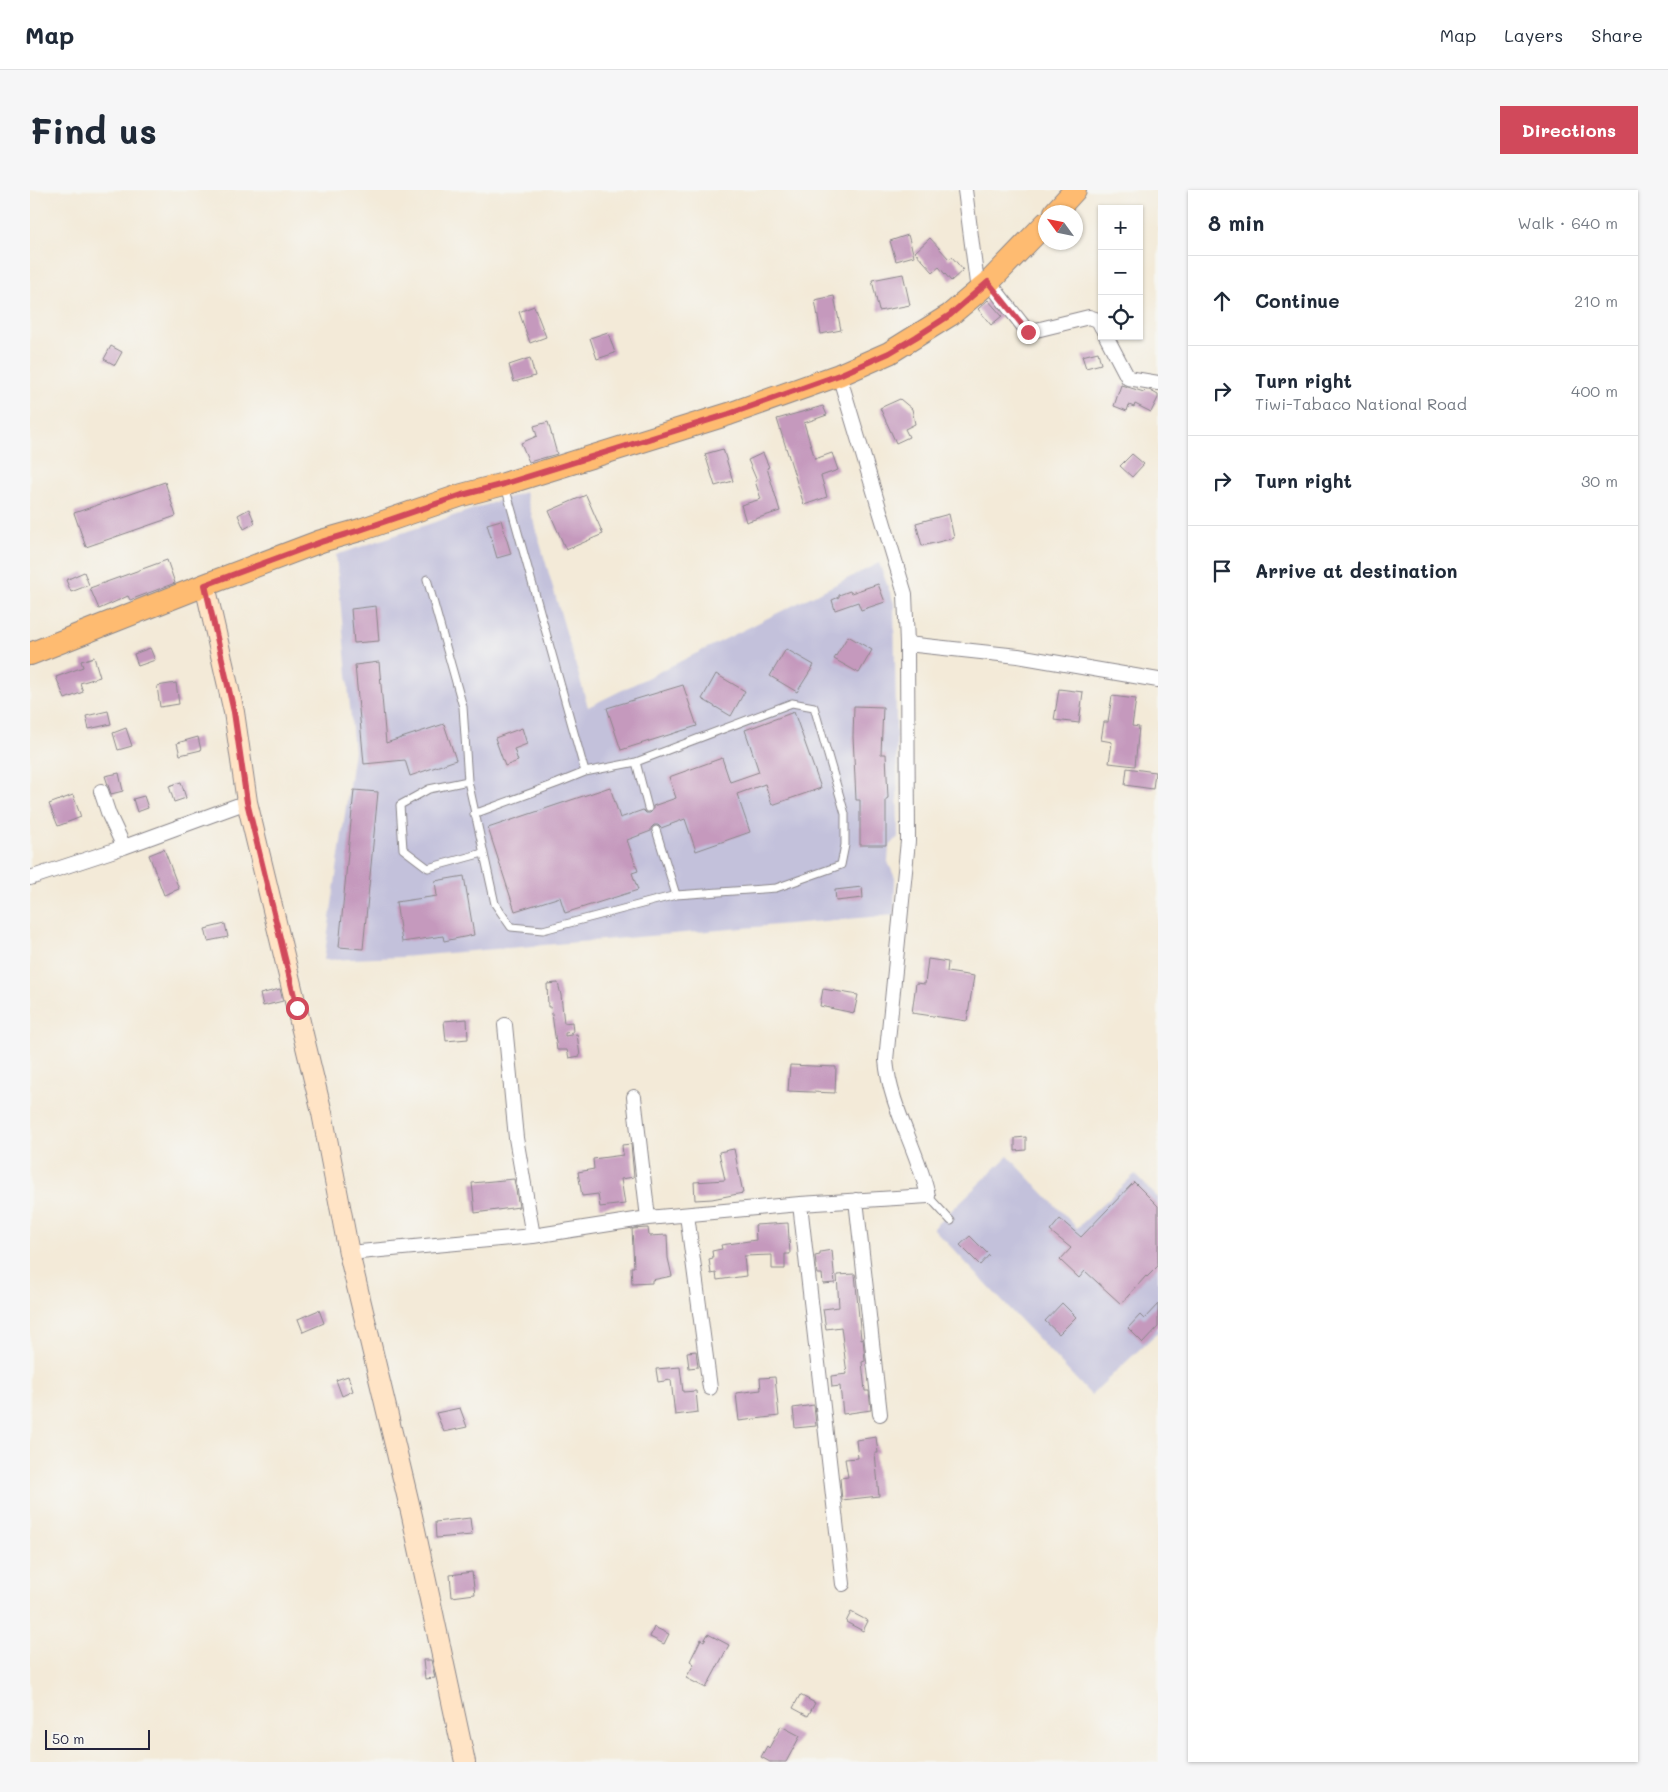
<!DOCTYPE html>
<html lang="en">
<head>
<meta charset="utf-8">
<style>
  :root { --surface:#fff; --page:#f6f6f7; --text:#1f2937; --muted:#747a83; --line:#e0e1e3; --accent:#d1495b }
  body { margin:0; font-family:Mali,sans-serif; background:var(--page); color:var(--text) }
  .controls { position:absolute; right:15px; top:15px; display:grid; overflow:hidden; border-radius:0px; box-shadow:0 1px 4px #0004 }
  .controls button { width:45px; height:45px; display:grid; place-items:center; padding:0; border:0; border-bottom:1px solid var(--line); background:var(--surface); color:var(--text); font:25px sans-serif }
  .compass { position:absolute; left:1008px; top:15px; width:45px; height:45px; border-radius:50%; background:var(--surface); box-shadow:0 1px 4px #0004; rotate:303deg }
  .scale { position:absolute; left:15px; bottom:12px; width:105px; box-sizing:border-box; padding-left:5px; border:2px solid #22223b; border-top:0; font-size:14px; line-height:18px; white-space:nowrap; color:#22223b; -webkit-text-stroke:4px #f6f6f2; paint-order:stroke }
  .stop { position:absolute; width:15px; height:15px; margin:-11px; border:4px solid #d1495b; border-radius:50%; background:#fff }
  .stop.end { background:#d1495b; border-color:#fff; box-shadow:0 1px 5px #0008 }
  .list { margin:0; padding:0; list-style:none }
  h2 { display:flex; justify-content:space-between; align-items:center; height:65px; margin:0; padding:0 20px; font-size:21px }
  h2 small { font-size:16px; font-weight:400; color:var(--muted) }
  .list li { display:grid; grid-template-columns:32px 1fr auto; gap:15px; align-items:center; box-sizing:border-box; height:90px; padding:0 20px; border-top:1px solid var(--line) }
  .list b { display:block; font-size:19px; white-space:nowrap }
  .list p { margin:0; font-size:16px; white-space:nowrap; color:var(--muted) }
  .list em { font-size:16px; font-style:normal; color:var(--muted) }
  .icon { flex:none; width:28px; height:28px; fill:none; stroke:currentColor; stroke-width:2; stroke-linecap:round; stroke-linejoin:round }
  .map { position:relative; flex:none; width:1128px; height:1572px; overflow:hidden; border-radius:0px }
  header { display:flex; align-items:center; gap:30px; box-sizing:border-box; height:70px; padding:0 25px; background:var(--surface); border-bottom:1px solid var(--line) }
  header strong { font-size:24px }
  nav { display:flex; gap:28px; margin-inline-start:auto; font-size:18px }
  .intro { display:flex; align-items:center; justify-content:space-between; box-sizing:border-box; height:120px; padding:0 30px }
  h1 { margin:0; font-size:35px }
  .button { padding:12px 22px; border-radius:0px; background:var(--accent); color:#fff; font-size:18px; font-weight:700 }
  main { display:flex; gap:30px; padding:0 30px }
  aside { flex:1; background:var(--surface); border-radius:0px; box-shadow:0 1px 4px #0004 }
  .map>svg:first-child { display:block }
</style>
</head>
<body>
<header>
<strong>Map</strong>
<nav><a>Map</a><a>Layers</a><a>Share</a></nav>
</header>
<div class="intro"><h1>Find us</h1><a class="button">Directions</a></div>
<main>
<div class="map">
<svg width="1128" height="1572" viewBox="0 0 1128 1572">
  <rect width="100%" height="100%" fill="#f6f6f2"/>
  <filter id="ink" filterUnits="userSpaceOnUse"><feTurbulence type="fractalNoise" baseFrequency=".02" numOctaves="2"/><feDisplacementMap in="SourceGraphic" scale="10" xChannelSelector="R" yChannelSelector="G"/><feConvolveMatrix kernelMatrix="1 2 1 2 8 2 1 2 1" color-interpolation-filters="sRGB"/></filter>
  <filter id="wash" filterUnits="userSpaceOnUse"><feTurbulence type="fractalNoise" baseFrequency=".0096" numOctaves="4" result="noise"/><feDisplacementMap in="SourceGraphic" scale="20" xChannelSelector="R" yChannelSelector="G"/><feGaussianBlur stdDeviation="1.12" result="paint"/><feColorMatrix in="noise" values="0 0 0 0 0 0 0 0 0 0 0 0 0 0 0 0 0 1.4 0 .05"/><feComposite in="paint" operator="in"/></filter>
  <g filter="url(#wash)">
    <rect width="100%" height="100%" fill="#f3ead8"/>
    <path fill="#c3c1db" d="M495,302L558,517L849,373L864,413L868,647L859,657L858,672L865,688L864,725L372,767L294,770L324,561L306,365Z
      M978,966L1047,1038L1105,984L1128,1008V1142L1061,1205L903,1038Z"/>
    <g id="blocks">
      <path fill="#c599bd" d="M878,45L884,66L866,71L860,51Z
        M900,48L919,69L922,67L933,80L921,91L909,77L903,82L885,62Z
        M873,84L880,115L849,121L842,90Z
        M804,106L811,140L791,144L785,110Z
        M958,110L972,126L961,135L948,119Z
        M504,116L516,147L500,153L489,122Z
        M578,142L585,163L567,169L560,148Z
        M81,156L92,162L85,175L74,169Z
        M1068,162L1071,174L1056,178L1052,166Z
        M500,168L505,186L484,192L479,175Z
        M1091,195L1114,202L1116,200H1119L1128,205V208L1121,222L1105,214L1104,217L1099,215L1097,221L1084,216Z
        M870,209L882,219L885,234L875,239L879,247L866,253L850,218Z
        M793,216L797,225L774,233L785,269L802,263L808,280L791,286L797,307L774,315L747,229Z
        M518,232L527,264L499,272L491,253L507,246L504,236Z
        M693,259L703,291L685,296L675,264Z
        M733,263L739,277L737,278L750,321L716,332L711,315L731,309L725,291H727L718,270Z
        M1102,264L1114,274L1102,287L1090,276Z
        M135,292L146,326L56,357L44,323Z
        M556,305L573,344L536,360L519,321Z
        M219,319L225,333L214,339L208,325Z
        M919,324L924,348L892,356L886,333Z
        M471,330L481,364L467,368L457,334Z
        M137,370L145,393L100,410L98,406L69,419L60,398Z
        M54,382L59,395L41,402L36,390Z
        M848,394L855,412L831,420L828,412L805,420L802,410L809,407V405L820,401L821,403Z
        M346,416L349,451L324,453L321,419Z
        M818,446L842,460L829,483L804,469Z
        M120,458L125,470L108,476L104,464Z
        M756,459L784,475L767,502L740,486Z
        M64,467L70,487L50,493L53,502L35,509L26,487L53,477L51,471Z
        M349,472L356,553L414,534L426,570L380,586L375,570L334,574L325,475Z
        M686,484L715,501L701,526L672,509Z
        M146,493L149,514L130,517L127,496Z
        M653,495L667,536L591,560L577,518Z
        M1029,499L1053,502L1049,533L1024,530Z
        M1082,506L1106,509L1102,536L1109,537L1105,576L1079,573L1082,552L1071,550L1074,532H1078Z
        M824,516L853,517L851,564H856L858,608L856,609V655H830V610H826L823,546Z
        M78,521L81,534L59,539L56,526Z
        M764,522L791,598L742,615L735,594L707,604L720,642L666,661L655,629L631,638L628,635H624L621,638V641L597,650L608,681L602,683L608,700L535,723L530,707L485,721L458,638L580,597L590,628L613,620L616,623H620L623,620V616L646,608L639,587L692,568L700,592L729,582L715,540Z
        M96,538L102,556L88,560L83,543Z
        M492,538L497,554L484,559L488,571L475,576L465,548Z
        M168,547L171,560L150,565L147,553Z
        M1097,578L1125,582L1123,599L1095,595Z
        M89,583L93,601L81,604L75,586Z
        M151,592L156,608L144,612L139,596Z
        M324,600L348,602L333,759L309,757Z
        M43,605L51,627L28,636L19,614Z
        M114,606L118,618L107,622L103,609Z
        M134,659L149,699L134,705L119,665Z
        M434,686L444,745L414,751L413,746L372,752L366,712L407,706L405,691Z
        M832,697L833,708L806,711L805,700Z
        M195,734L198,747L178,751L175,739Z
        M898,769L918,772L917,782L944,786L937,831L882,823L886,793L895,794Z
        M528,793L531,805L534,833L542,832L543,842L535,843V846L547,844L550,866L539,868L537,860H527L521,817H518L517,794Z
        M250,799L253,811L233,816L230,804Z
        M793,799L828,805L824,823L790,816Z
        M437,829L438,849L416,851L414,831Z
        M760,875L806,877L805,903L758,901Z
        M996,947V960L985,961V948Z
        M601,954L604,987L591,989L595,1014L570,1017L568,1004L552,1006L548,982L564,979L563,969L593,965L592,955Z
        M704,959L713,1003L682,1009L665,1010L664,992L695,990L689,962Z
        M484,989L489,1017L445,1023L442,993Z
        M1104,992L1128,1016V1076L1117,1087L1116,1086L1091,1114L1055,1081L1049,1088L1030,1070L1041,1058L1020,1041L1030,1029L1051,1047Z
        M758,1033L760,1064H755V1079H742V1065L714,1066L716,1086L687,1090L686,1083L681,1084L679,1069L683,1068L682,1061L692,1059L691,1055L726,1050L725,1035Z
        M618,1038L619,1046L637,1045L638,1068L642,1086L622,1090V1093L602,1094L601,1077H604L602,1039Z
        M940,1046L959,1065L950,1075L930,1055Z
        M802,1060L805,1093L793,1094L792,1084H787L785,1066L790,1065V1062Z
        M825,1084L831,1149L833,1148L835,1171L832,1172L835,1201H839L841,1220L813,1224L810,1196L802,1197L801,1186L817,1184L811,1137L796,1139L793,1119L809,1117L807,1085Z
        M1032,1113L1046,1127L1029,1144L1015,1131Z
        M1128,1114V1137L1113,1153L1098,1138L1110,1125L1114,1129Z
        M289,1120L294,1133L273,1142L268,1129Z
        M666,1161L668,1177L659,1178L657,1162Z
        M650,1177L653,1202L666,1201L668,1222L645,1225L641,1190L628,1192L626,1179Z
        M318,1186L323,1201L312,1206L306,1190Z
        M745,1187L749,1226L709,1231L706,1203L731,1200L730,1188Z
        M784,1215L786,1236L765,1238L763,1218Z
        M430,1218L437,1237L414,1242L406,1223Z
        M846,1247L848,1263H845L849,1306L812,1310L810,1288L818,1287L815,1269L828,1268L826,1250Z
        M440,1328L442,1345L406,1348L405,1332Z
        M442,1382L445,1404L422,1407L420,1385Z
        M821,1422L838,1431L833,1441L816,1432Z
        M624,1437L639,1444L634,1454L620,1447Z
        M678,1444L699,1455L676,1498L656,1488L664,1474L660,1471L671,1449L674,1451Z
        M393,1470H401L405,1488L395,1489Z
        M770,1505L785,1513L778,1526L763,1518Z
        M751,1536L770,1546L756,1572H740L731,1567L737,1556L739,1558Z"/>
    </g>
  </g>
  <g filter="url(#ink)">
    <use href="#blocks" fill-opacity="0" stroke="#8a868a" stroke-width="1"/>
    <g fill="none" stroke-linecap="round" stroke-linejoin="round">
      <g stroke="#8a868a" stroke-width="9">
        <path id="service" d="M397,389L433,517L438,591L465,714L481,737L513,740L646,705L746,698L811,675L815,655V624L784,517L762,513L606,572L555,582
          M606,572L618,618
          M438,591L399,599L370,615L373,659L398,678L453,663
          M444,624L528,593L555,582L475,296
          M626,640L646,705
          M898,1006L921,1031"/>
      </g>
      <g stroke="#8a868a" stroke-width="16">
        <path id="minor" d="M935,0L948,101
          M959,92L998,142L1059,127L1068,130L1072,138
          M1076,146L1098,188L1128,193
          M877,454L988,466L1128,490
          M71,601L79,625L94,657
          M0,688L94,657L217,612
          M475,835L486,948L503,1046
          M604,907L618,1028
          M826,1010L850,1224
          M770,1014L813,1394
          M657,1025L680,1198
          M319,1063L503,1046L618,1028L770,1014L898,1006C888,959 860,918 856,870L878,651L877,454L875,404L809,185"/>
      </g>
      <g stroke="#8a868a" stroke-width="22">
        <path id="secondary" d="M175,395L204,522L217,612L292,923L319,1063L382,1326L435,1572"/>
      </g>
      <g stroke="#8a868a" stroke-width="24">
        <path id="primary" d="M1025,22L1045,0
          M0,464L175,395L291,351L330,340L432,305L474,294L699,224L809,185L859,163L920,125L959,92L1016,33"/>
      </g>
      <use href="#service" stroke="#fff" stroke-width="7"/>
      <use href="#minor" stroke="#fff" stroke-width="14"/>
      <use href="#secondary" stroke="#ffe4c6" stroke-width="20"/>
      <use href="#primary" stroke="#febb71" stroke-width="22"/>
    </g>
  </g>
  <g fill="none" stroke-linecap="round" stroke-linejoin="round" filter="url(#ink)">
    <path stroke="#d1495b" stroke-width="6" d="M267,818L217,612L204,522L175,395L291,352L330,340L432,305L474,294L699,224L809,185L859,163L886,147L920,125L958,92L998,142"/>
  </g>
</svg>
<div class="controls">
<button>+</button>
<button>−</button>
<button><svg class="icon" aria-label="locate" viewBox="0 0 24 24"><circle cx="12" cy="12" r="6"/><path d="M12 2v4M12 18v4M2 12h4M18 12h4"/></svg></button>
</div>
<svg class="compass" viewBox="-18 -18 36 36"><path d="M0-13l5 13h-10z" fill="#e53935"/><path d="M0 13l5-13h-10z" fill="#747a83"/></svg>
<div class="scale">50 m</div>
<div class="stop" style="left:267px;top:818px"></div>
<div class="stop end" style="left:998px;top:142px"></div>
</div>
<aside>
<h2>8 min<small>Walk · 640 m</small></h2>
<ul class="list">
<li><svg class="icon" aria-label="ahead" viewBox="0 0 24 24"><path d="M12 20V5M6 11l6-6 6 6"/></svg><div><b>Continue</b></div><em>210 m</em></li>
<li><svg class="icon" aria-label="right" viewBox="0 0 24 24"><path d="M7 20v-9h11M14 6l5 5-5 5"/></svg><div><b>Turn right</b><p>Tiwi-Tabaco National Road</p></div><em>400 m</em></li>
<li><svg class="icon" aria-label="right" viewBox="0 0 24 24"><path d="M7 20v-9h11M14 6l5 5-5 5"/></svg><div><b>Turn right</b></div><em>30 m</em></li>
<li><svg class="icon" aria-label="arrive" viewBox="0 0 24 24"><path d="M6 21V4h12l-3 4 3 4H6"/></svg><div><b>Arrive at destination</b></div></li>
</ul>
</aside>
</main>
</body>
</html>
